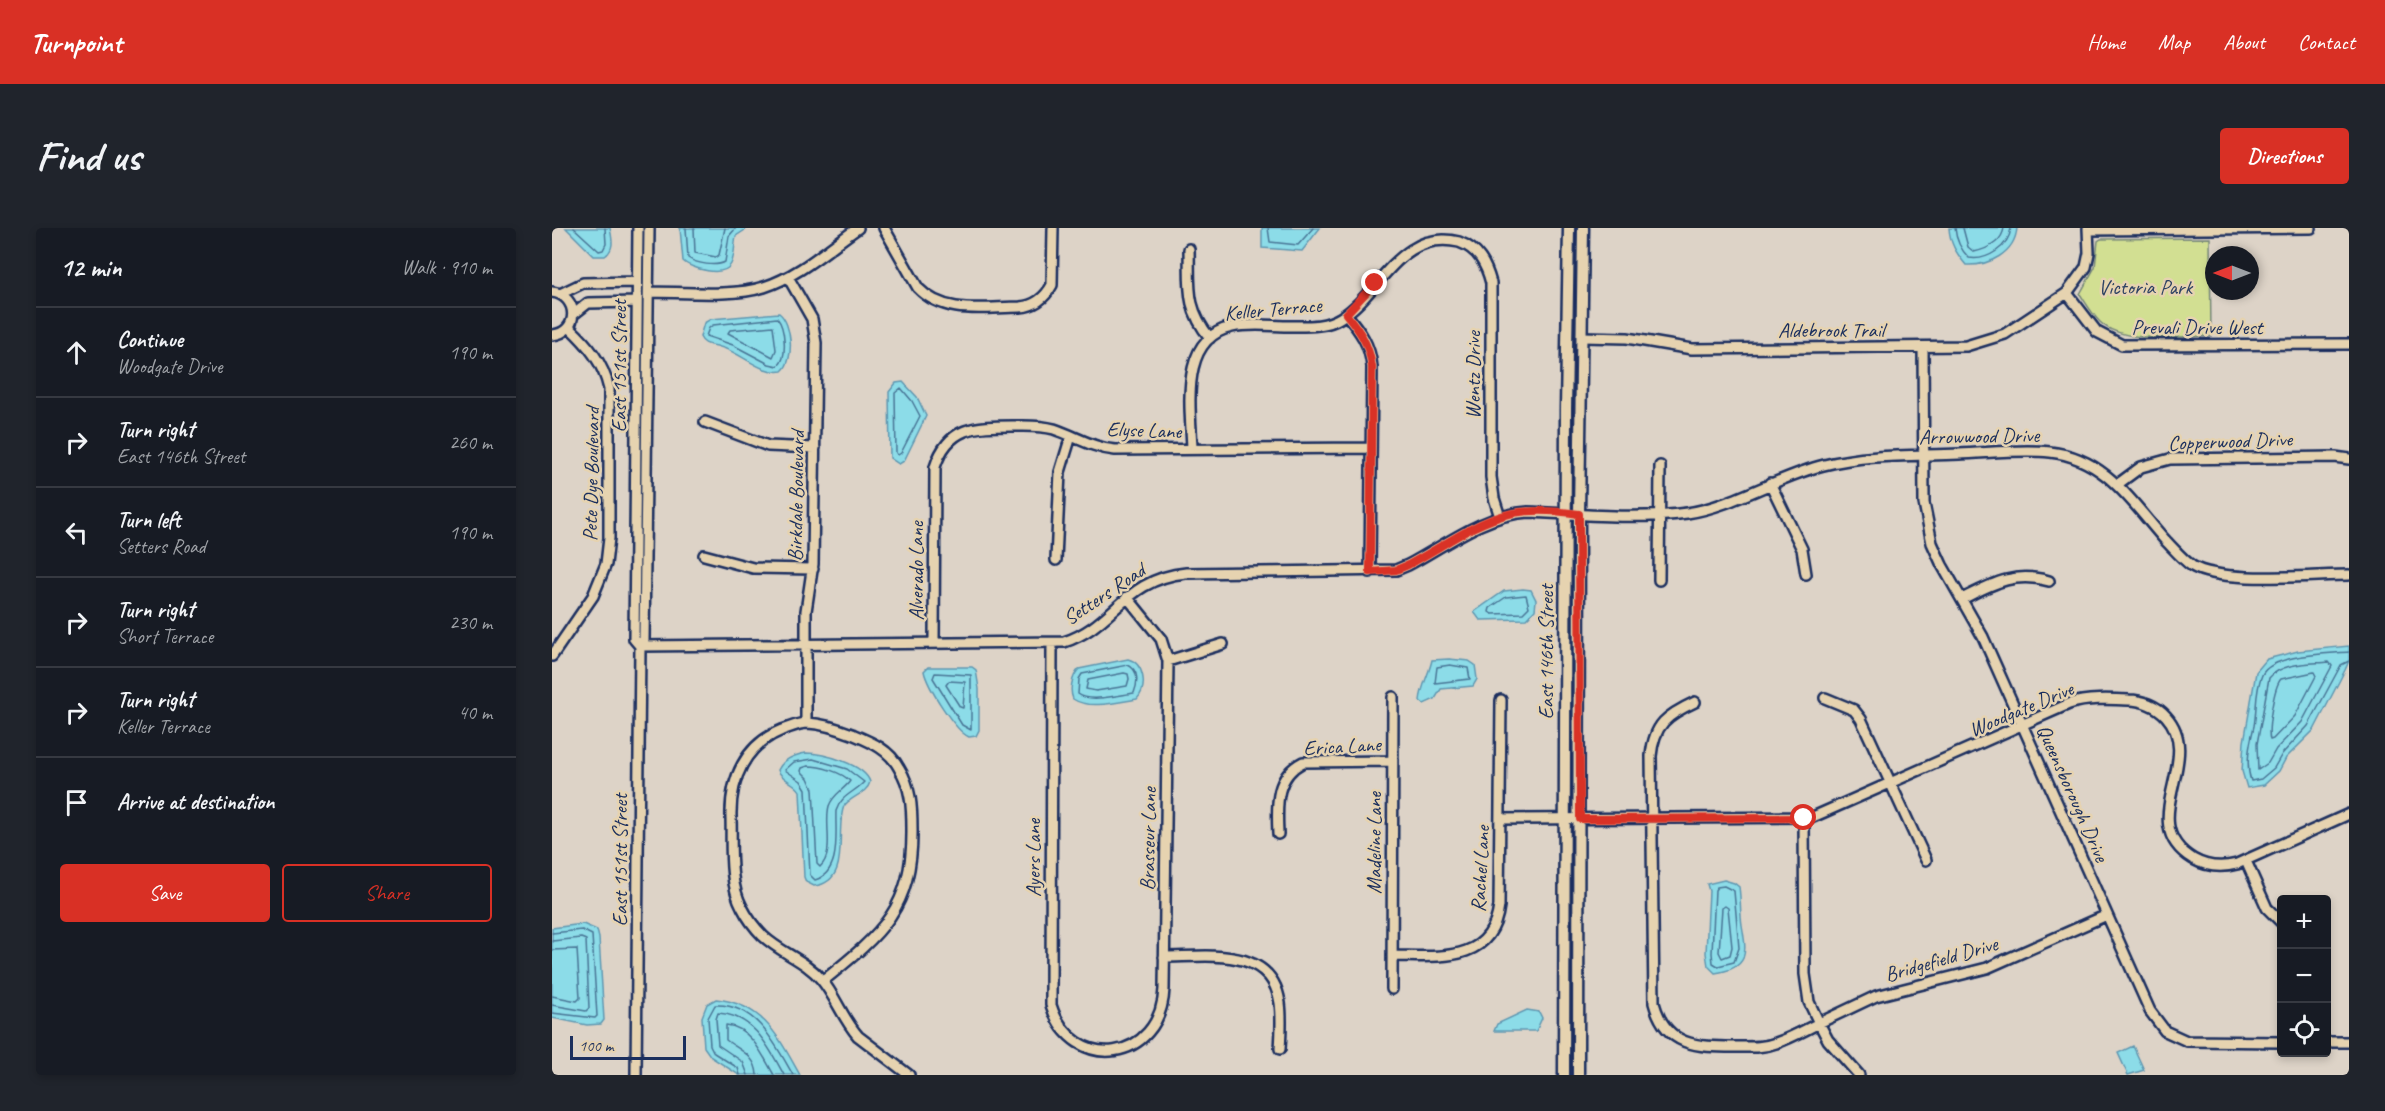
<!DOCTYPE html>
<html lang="en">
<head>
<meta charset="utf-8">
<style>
  :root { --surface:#171b24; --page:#20242c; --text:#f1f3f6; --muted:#9ea1a6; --line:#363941; --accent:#d93025 }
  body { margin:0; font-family:Caveat,sans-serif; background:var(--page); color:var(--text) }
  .controls { position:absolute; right:18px; bottom:18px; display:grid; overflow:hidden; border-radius:6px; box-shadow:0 3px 9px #0003 }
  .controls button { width:54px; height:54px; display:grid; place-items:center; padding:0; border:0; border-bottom:2px solid var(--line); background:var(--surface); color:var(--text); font:30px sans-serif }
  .compass { position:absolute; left:1653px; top:18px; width:54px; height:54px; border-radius:50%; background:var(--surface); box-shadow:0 3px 9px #0003; rotate:270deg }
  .scale { position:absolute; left:18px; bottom:15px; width:116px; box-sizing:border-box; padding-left:6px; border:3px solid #1b2f5e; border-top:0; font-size:16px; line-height:21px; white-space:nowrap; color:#1b2f5e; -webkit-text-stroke:4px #e6d3b0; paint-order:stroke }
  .stop { position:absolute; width:18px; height:18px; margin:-14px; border:4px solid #d93025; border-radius:50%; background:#fff }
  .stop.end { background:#d93025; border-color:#fff; box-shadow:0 2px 6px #0008 }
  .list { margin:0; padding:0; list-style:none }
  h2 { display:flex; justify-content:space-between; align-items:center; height:78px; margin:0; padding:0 24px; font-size:26px }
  h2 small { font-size:20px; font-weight:400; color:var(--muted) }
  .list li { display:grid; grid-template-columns:39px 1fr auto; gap:18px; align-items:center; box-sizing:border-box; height:90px; padding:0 24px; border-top:2px solid var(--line) }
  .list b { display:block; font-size:22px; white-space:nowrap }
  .list p { margin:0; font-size:20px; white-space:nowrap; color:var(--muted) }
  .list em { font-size:20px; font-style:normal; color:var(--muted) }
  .actions { display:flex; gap:12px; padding:18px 24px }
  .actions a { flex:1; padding:14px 0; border:2px solid var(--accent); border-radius:6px; text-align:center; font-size:21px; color:var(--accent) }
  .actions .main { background:var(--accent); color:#fff }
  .icon { flex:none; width:33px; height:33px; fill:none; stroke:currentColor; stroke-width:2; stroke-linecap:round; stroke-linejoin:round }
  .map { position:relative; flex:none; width:1797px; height:847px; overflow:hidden; border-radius:6px }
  header { display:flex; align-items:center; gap:36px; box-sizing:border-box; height:84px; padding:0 30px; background:var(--accent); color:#fff }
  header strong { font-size:28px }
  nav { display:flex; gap:33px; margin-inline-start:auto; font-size:21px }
  .intro { display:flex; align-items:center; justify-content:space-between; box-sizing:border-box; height:144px; padding:0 36px }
  h1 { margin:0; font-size:42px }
  .button { padding:15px 27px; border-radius:6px; background:var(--accent); color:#fff; font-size:21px; font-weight:700 }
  main { display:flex; gap:36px; padding:0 36px }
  aside { flex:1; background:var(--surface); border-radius:6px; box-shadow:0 3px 9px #0003 }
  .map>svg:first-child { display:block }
</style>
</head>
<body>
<header>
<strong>Turnpoint</strong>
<nav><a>Home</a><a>Map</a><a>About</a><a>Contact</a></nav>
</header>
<div class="intro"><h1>Find us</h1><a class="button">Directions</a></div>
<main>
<aside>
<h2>12 min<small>Walk · 910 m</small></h2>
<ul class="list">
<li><svg class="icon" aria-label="ahead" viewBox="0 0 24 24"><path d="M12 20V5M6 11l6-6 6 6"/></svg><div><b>Continue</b><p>Woodgate Drive</p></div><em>190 m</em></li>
<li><svg class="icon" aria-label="right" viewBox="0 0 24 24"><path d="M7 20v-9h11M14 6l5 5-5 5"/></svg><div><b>Turn right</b><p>East 146th Street</p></div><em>260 m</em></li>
<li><svg class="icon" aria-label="left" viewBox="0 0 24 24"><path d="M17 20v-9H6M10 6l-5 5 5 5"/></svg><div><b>Turn left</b><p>Setters Road</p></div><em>190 m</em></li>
<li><svg class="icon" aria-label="right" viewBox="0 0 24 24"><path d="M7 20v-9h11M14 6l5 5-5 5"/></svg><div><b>Turn right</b><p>Short Terrace</p></div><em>230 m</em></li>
<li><svg class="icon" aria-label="right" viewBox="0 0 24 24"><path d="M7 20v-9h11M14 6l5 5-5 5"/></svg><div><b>Turn right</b><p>Keller Terrace</p></div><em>40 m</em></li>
<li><svg class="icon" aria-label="arrive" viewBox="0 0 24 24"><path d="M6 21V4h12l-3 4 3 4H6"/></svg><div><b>Arrive at destination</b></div></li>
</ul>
<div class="actions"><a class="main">Save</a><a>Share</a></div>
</aside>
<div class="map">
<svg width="1797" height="847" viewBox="0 0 1797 847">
  <rect width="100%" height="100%" fill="#ddd3c7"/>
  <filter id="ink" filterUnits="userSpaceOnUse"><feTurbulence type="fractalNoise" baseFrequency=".0167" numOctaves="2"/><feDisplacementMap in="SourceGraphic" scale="12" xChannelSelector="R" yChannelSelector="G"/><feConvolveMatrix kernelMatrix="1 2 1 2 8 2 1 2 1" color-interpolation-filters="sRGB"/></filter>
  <g filter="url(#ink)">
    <path fill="#d2df92" stroke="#768778" stroke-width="1.5" d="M1658,10L1659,108C1627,108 1572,117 1548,94C1540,86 1534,75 1528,66L1543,39L1546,13L1549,11Z"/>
    <path fill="#8cdce8" stroke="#5f97b1" stroke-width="1.5" d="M14,0H58C60,11 63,21 53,28H42Z
      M128,0H196L184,8C182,17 183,28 179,36C172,50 139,41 131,33Z
      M710,0H768L750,23L710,20Z
      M1397,0H1465C1463,25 1437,38 1414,37C1404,25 1398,15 1397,0Z
      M227,85C240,95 243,132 230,143C209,147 189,124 168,119C159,116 152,118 148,109L152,95L159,91Z
      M351,154L365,169L374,188L352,233L347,236L338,230L337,164L344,155Z
      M971,361L979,362L984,372L983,382L974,391L928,392L922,384L952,363Z
      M1797,418V433L1793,442L1762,502L1734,530L1727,543L1712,557L1695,560L1690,543L1692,514L1704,444L1715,431L1746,423Z
      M576,431C592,435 596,459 585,471C566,474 537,482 521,471C517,462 520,448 527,441Z
      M897,431L917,433L923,437L925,451L921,458L889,461L883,471L872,476L868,473C869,459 877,446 880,432Z
      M376,439H420L424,442L427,461V502L424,508L417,509C403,503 375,458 372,443Z
      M254,525C271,525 312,536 318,554C315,566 299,568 292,578C282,602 301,654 262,658L254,654L252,649L248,563C243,554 229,552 226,542C231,531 242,527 254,525Z
      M1172,652L1182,655L1187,659C1189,672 1188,685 1190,697C1195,726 1197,740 1163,745L1156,738L1154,725L1157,663L1155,656Z
      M31,696L45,702L47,710L52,792L49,796L35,797L0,790V700Z
      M164,771C212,776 227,810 248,847H187L159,829L152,819L150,789L155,776Z
      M975,782L987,784L990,790L984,803H942L945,796Z
      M1581,818L1592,842L1576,847L1566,825Z"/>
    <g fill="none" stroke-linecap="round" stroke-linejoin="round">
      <path stroke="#487495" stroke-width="1.5" d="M22,0L47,23L51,22L54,16L53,0
        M134,0L136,30C145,36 164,39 173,34L177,8L184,0
        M142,0L143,25L164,29L167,27L173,0
        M716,0L718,14L746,17L761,0
        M1403,0C1404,12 1408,21 1417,30C1435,33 1457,19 1459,0
        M1411,0L1416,19L1422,24C1435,21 1450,14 1452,0
        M225,90C233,99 236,130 226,138L217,136L181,117L154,108L157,100L161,97Z
        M221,98L224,122L221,129L176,105L178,102Z
        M349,160L360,173L368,188L349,225L346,227L344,225L343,165Z
        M974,367L977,379L971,385L940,386L937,384L938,380L954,369Z
        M1797,424C1776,426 1720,426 1710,447C1703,462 1705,482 1702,498C1698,515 1693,535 1699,553L1709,551L1722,540L1730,526L1756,498L1789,437L1797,433
        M1777,434L1780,438L1750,494L1724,521L1716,535L1706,542L1705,516L1717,450C1730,434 1758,436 1777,434Z
        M576,437C587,442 586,455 582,465C567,467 538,475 526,466L527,451L530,446Z
        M898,437L916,440L918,451L883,455L885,439Z
        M1762,444L1764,448L1743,488L1721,511L1718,512C1715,502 1722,458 1729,451Z
        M383,445L419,447V502L410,497L381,450Z
        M572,445L576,446L577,451L575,458L544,463L534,461L536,452Z
        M397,453L413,454L411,480L408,479L394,457Z
        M261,531L295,541L312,554C302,565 289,567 284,583C283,604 290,644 263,652L258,647L254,561L249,553L233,542L242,534Z
        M256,538C269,538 289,544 298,553C292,562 281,566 277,578C272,597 283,625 268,639L265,636L261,561L256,550L249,543L250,540Z
        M1172,658L1182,663L1187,720L1182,734L1166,738L1161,735L1160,725L1163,662L1165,659Z
        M1173,678L1176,680L1180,719L1178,727L1170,730L1167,724L1170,680Z
        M0,705L30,702L40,707L45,788L43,790L0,785
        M0,713L29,710L34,712L37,780L34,783L0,777
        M0,722L25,721L28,770L25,773L0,768
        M188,847L186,840L162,825L158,817L156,790L163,777C204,775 224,817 241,847
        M196,847L191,834L166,817L164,791L166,785C202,787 217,820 232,847
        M205,847C204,827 187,822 174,812V797C199,799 211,828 222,847"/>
      <g stroke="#1b2f5e" stroke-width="14">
        <path id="minor" d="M86,0L82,411L88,418
          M332,0L366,60C393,88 433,79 468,79C483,78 493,70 500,57L501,0
          M1536,2L1759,0
          M637,21C638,59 633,79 658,110
          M236,49L260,91L264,115L261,336L254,383V495
          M0,64C27,67 28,105 0,107
          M97,64C131,64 181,69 212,59C247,48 277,20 306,0
          M1515,65L1545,104L1570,117L1797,116
          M8,66L31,55L85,54
          M22,86L36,75L85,74
          M794,86C808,103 818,116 820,139L818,344
          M1030,109L1075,110L1140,121L1414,118L1453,106L1515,65L1534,39L1537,25L1536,0
          M1371,119L1372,275L1380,315L1390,337L1431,409L1598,783L1613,803L1635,813L1730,814
          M153,194L216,218L263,220
          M640,221C639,182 626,110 680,99C698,95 720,98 739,98C755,98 774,99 788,90C828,66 848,0 907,14C926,21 934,36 939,55V249L942,270L948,289
          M1218,255L1250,321L1254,346
          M1566,256L1589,239L1618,231L1783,229L1797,231
          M152,327L201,340L261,341
          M504,332L508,244L519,208
          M1107,352L1108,238
          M1410,371C1440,356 1462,343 1497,353
          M382,415L383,239C396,198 423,198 461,198C475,198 488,197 502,201C523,208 541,220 563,222L819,220
          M500,416L499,777C521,847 609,834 612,761L616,433L609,411L575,369
          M88,418L512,414C562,398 572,351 634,345L844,342L856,337C894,317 931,287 976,284C1028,286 1083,292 1135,285C1179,279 1227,248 1272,237C1316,226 1362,228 1407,226C1437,225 1468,221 1498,224C1554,230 1580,275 1614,313C1622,321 1630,331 1640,338C1669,356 1760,347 1797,347
          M0,428L41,368L54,336L57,310V161C51,134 36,117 17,99
          M616,433L671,416
          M1273,470L1302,482L1309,491L1374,632
          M1143,474C1115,487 1102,496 1099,528L1102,775C1114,819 1145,819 1183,819C1197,819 1211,820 1224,815C1239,810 1253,802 1267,795L1257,774L1253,746L1252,590
          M948,591L1261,589L1517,476C1535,470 1558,471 1577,472C1590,472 1605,478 1614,488C1654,532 1581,595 1641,631C1655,639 1670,640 1685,636L1797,586
          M726,606C725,578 722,549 751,534L840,533
          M1694,633L1715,680L1730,695
          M840,728C884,728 940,737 947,678L949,472
          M612,729C654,729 720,717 728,775C730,790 729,806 728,821
          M271,753C329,706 361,681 360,601C360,579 359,559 347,540C337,521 319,514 300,506C287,501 271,496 256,495C247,495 239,499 230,502C193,517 178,551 179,589C180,617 176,653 190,679C195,689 203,700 211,708C229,725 253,732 269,751C284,769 291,791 306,808L357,847
          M840,761L841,469
          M1774,814H1797
          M84,847L88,418L92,412L97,0
          M1307,847L1276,812L1267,795L1324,768L1435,740L1555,687"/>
      </g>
      <g stroke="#1b2f5e" stroke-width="15">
        <path id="major" d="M1012,847L1014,181L1017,0
          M1026,847L1027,286L1031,0"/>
      </g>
      <use href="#minor" stroke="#e6d3b0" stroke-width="9"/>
      <use href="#major" stroke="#e6d3b0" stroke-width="10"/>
    </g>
  </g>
  <g fill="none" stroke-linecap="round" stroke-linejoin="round" filter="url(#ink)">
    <path stroke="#d93025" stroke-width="8" d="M823,55L794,86C808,103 817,116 820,139L818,344L844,342L856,337C889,320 920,295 957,286C978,281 1006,283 1027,286L1028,591L1252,590"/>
  </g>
  <g text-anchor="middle" stroke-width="5" stroke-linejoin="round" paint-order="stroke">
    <g font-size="21" fill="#2d4163" stroke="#e6d3b0">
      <text x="1593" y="66">Victoria Park</text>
    </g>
    <g font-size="21" fill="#1b2f5e" stroke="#e6d3b0">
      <text transform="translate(721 81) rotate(-5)" y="7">Keller Terrace</text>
      <text x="1645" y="106">Prevali Drive West</text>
      <text x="1279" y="109">Aldebrook Trail</text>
      <text transform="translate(67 138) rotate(-90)" y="7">East 151st Street</text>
      <text transform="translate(921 147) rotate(-90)" y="7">Wentz Drive</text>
      <text transform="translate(592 202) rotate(2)" y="7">Elyse Lane</text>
      <text transform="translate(1427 208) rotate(-1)" y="7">Arrowwood Drive</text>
      <text transform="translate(1678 213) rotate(-2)" y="7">Copperwood Drive</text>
      <text transform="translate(39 246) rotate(-89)" y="7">Pete Dye Boulevard</text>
      <text transform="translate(244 268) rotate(-89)" y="7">Birkdale Boulevard</text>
      <text transform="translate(364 343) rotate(-90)" y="7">Alverado Lane</text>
      <text transform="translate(552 366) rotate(-34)" y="7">Setters Road</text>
      <text transform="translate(994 424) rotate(-90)" y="7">East 146th Street</text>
      <text transform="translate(1469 481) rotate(-23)" y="7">Woodgate Drive</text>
      <text transform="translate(790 518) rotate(-3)" y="7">Erica Lane</text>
      <text transform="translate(1521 565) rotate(66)" y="7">Queensborough Drive</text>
      <text transform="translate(596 611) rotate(-89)" y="7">Brasseur Lane</text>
      <text transform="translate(822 615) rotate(-90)" y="7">Madeline Lane</text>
      <text transform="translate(481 630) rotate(-90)" y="7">Ayers Lane</text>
      <text transform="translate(68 632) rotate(-90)" y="7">East 151st Street</text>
      <text transform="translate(928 641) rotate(-87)" y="7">Rachel Lane</text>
      <text transform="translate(1389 731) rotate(-16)" y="7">Bridgefield Drive</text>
    </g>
  </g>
</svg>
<div class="controls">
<button>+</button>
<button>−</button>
<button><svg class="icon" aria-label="locate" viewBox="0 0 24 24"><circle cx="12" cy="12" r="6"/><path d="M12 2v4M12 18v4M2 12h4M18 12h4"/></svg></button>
</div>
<svg class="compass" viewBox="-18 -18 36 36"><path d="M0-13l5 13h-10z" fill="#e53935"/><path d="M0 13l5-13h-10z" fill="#9ea1a6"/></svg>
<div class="scale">100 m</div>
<div class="stop" style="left:1252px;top:590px"></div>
<div class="stop end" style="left:823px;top:55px"></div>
</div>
</main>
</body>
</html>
